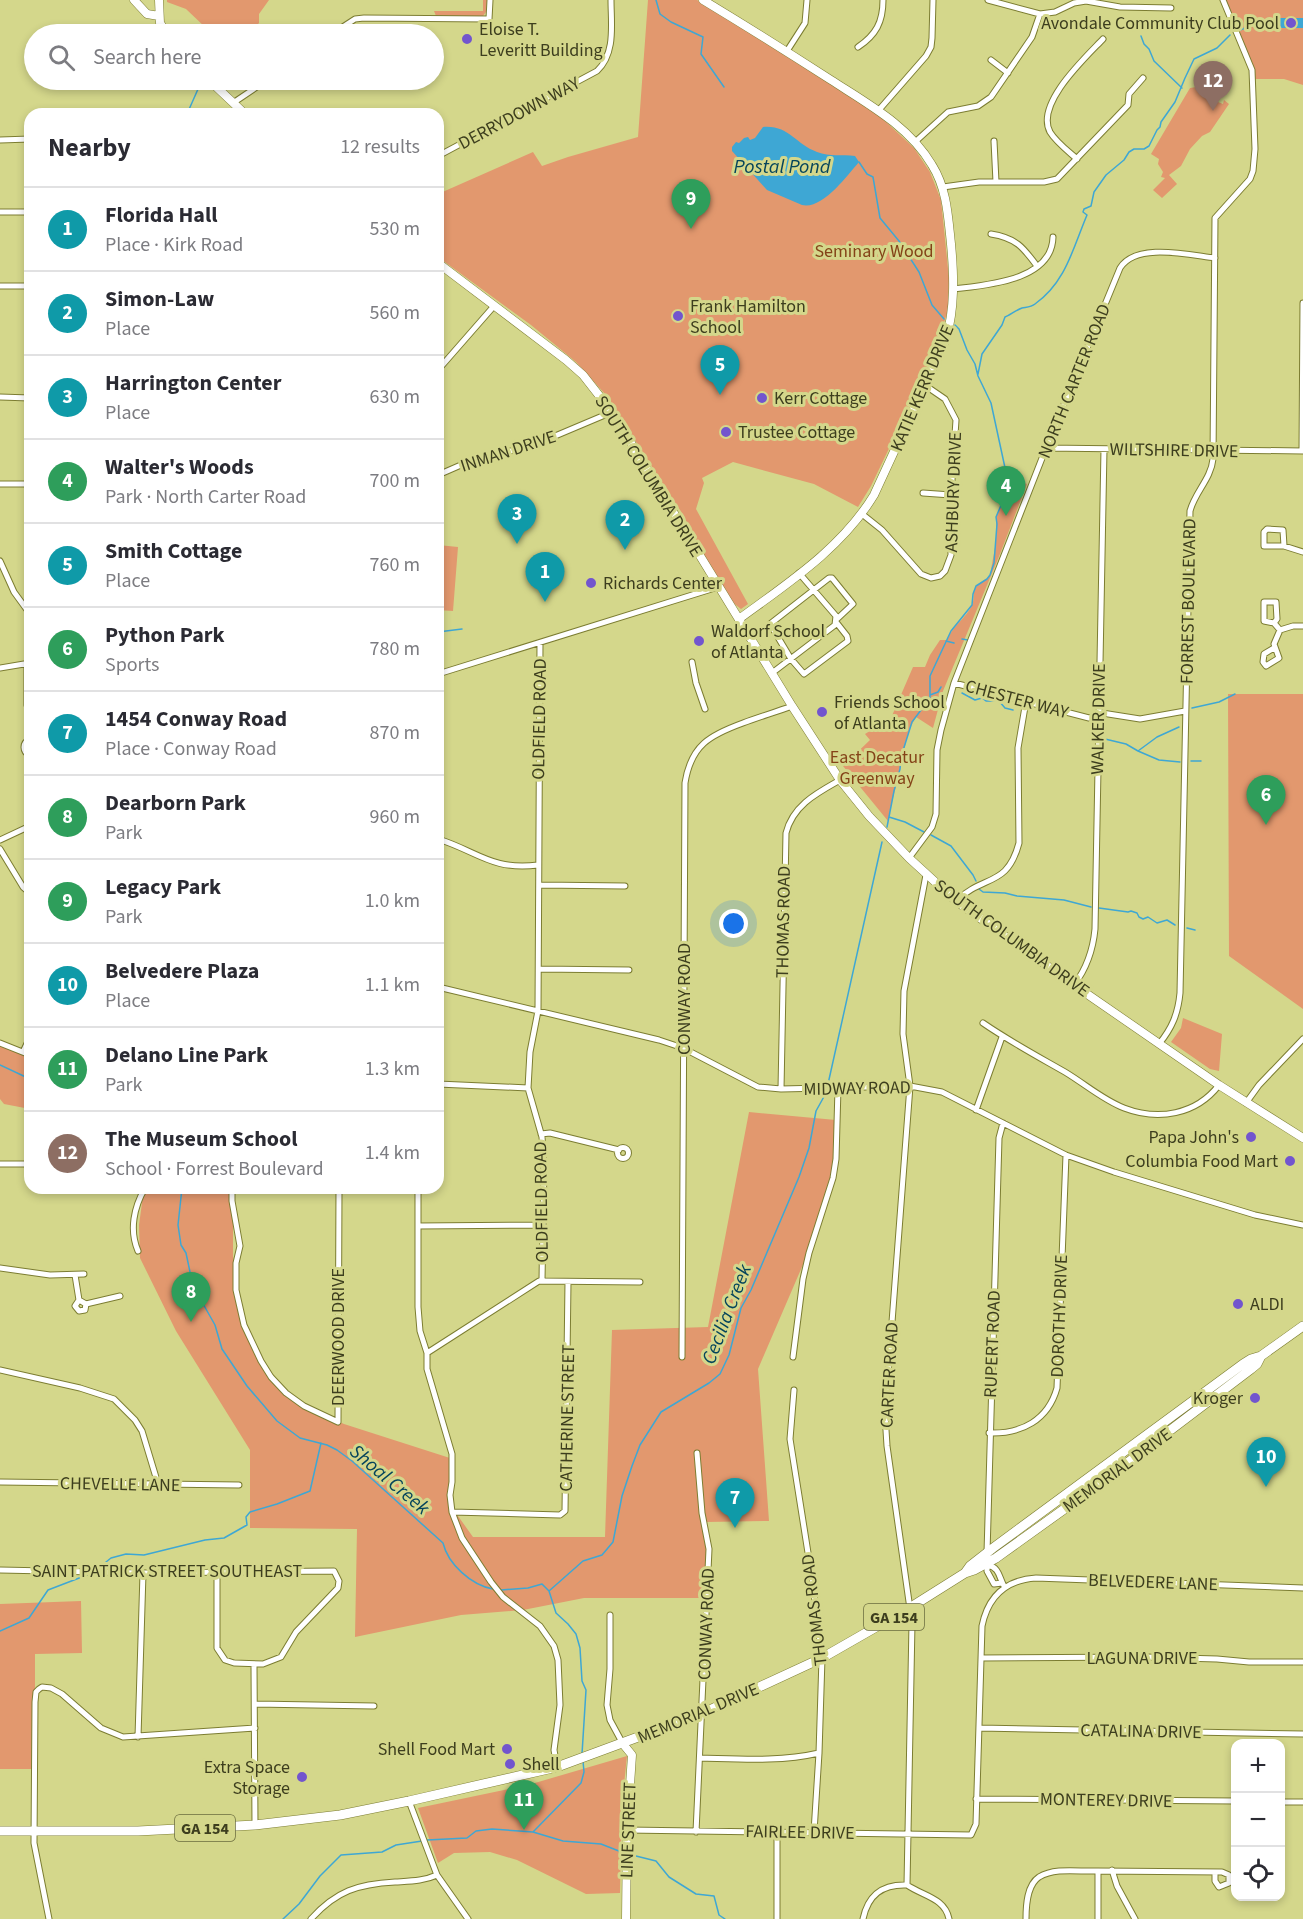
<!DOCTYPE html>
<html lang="en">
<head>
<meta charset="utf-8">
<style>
  :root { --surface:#fff; --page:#f7f7f7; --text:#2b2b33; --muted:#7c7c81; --line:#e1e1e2; --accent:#7255ce }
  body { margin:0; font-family:"Source Sans 3",sans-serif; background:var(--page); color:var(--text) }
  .controls { position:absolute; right:18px; bottom:18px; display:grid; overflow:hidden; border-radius:12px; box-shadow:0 3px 9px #0003 }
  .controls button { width:54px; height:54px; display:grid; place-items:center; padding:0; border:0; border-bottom:2px solid var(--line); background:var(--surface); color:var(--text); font:30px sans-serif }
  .you { position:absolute; left:734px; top:924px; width:21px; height:21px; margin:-15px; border:4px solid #fff; border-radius:50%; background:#1a73e8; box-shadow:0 0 0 9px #1a73e833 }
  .badge { display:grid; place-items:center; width:39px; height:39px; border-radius:50%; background:var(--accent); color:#fff; font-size:20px; font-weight:700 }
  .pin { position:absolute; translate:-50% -50px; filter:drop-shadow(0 2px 3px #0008) }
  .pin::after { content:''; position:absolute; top:32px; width:21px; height:18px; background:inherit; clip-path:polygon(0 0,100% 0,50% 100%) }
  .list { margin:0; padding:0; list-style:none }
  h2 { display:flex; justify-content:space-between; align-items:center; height:78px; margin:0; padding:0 24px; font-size:26px }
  h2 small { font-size:20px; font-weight:400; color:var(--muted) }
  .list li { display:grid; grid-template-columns:39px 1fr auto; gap:18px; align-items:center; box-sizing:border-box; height:84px; padding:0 24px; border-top:2px solid var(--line) }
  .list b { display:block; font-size:22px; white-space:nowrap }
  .list p { margin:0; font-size:20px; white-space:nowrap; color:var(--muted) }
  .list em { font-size:20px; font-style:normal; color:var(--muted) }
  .icon { flex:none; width:33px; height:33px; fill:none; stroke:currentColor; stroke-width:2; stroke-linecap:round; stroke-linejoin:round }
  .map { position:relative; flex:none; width:1303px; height:1919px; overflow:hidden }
  .search { position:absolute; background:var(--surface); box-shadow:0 3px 9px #0003; left:24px; top:24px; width:420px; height:66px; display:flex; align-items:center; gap:15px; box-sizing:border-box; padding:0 21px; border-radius:33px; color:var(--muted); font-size:22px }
  .panel { position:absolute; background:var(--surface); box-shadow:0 3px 9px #0003; left:24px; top:108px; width:420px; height:1086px; border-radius:18px }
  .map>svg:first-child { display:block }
</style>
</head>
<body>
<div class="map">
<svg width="1303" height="1919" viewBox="0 0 1303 1919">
  <rect width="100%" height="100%" fill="#d4d78b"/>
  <path fill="#e2986e" d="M167,0H269L259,14V23L248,34H199L206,28L186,9L167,2Z
    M483,0H487L486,12L483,16H436L434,11H483Z
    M648,0H697L869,106L914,148L930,172L941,200L949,278L948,310L934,355L871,486L858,507L814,484L733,462L702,478L704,483L696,509L748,604L741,609L732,602L718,583L682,513L605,394L576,362L531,325L438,257V194L533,152L542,166L568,157L638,137Z
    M1223,0H1303V85L1284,79H1255Z
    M1203,86L1213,91L1218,102L1223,104L1224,100L1229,104L1210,132L1202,136L1190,149L1181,166L1169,175L1177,184L1162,198L1153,190L1165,178L1161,177L1163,172L1158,164L1159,159L1151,154L1190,88Z
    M1007,477L1027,484L1000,554L943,691L933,728L916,717C906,732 904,753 900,770C896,787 891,804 888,821L843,766L870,740L865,734L891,718L913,667H925L930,655L940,640H947C953,625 967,617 972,605C975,599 972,593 976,587C980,581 986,581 990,575L996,542V517L1001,506L997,486Z
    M438,545L458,547L453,611L438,610Z
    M1228,694H1303V1009L1229,956Z
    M1183,1018L1222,1034L1219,1071L1210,1069L1171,1042L1181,1028Z
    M0,1040L30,1054V1109L4,1104L0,1099Z
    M749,1112L836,1120L834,1175L817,1232L758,1369L769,1521L706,1522L710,1598H584L523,1610L461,1615L355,1637L357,1529L250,1528V1450L176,1331L140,1258L139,1225L144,1188H233V1256L243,1324L270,1376L305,1406L344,1424L453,1459V1509L473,1537H605L612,1330L708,1327Z
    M81,1601L82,1653L35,1654V1769H0V1604Z
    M627,1756L622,1804L620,1893L586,1894L517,1860L490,1852L454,1853L438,1863L418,1808L528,1785Z"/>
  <path fill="#3ea7d4" d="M1280,18H1303V28H1280Z
    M763,127C789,125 795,144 817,152C830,157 842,154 855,156L859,162C847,176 822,210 802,205L767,190L732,151V147L736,142L739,143L744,138L748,137L750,140L755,138Z"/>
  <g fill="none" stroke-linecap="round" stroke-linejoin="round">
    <path stroke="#3ea7d4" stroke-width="1.5" d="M656,0L660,14L671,22L703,37L701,54L724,87
      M1240,30L1245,28
      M1141,36L1144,44L1149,49L1154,61L1182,88
      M187,114L202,80
      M859,162L867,174L873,177L880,218L899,241L919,272L932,305L944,319
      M978,374L982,354L1002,325L1005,317C1010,315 1016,310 1022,308C1027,307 1031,307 1035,304C1066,282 1073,248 1087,215L1083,212L1084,209L1091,206L1094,192L1106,175L1124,160L1129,152L1134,149H1144L1149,146L1157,130L1160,127L1161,122L1175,102L1185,78L1194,59L1217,48L1230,35
      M438,632L462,629
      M962,639L968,640
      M946,641L954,643
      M962,693L975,700L982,698L986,701H999L1005,708L1013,710
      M930,695L938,692L941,687
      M1192,708L1219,702L1235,694
      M1105,739L1126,744L1138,751L1157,737L1179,727
      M1138,751L1159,760L1180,762
      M1191,761H1201
      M889,817L905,822L924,832
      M887,827L894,791L900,769L901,757L912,722L930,698V676L951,631L972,605L973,594L976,586L987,579L990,575L994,563L997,524L996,517L1002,503L997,486L1007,477L991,403L978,376L975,364L967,350L959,329L955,325
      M931,835L951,846L973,875L976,881
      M979,889L983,892L1005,893L1017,896L1064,900L1091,907
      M1099,908L1128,912L1131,911L1137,913L1139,917L1143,919L1148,917L1157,923L1167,920L1175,925
      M1187,928L1195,930
      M0,1065L30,1079
      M828,1084L882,842
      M182,1188L178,1225L181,1245L186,1253L193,1286L215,1325L222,1349L247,1386L277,1421L300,1438L327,1445L337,1450L352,1461L443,1543C448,1564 471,1585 493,1589
      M96,1570L111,1558L126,1554L144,1555L205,1540L224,1538L247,1525L246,1517L250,1512L277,1504L310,1491L321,1443
      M501,1590L528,1588L542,1584L549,1591L556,1613L568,1624L576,1634L580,1648L582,1681L586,1690L582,1754
      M549,1591L583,1561L602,1555L613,1542L622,1496L632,1466L640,1445L661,1412L709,1383L720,1374L729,1355L741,1308L751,1290L799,1177L809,1148L816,1111L826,1093
      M0,1631L29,1618L48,1590L87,1575
      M533,1832L581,1783L584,1772L583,1761
      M427,1840L467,1838L476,1831L492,1829L533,1832L563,1841L601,1844L624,1853
      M628,1854L656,1861L669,1877L696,1894L714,1896L719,1915L725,1919
      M283,1919L299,1904L320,1876L341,1855L382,1852L396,1845L422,1841"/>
    <g stroke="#7c7d32" stroke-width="7">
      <path id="street" d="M988,0L1040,14L1055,12L1074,3L1086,1L1120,7L1171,8
        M332,34L355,19L364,18L489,19L490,0
        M858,47C876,35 883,22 883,0
        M787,51L805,23L807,0
        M991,60L1008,73
        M233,103L267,80
        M878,111L926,56L931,47L932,38L933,0
        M0,140L30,139
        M994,141L996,182
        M915,142L948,112L978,106L991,97L1032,37L1040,14
        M438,156L597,71C616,53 611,24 611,0
        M1077,159C1068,151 1056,142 1050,132C1035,104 1085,58 1103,39
        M943,187L979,182H1044L1057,179L1128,105L1129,94L1143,78
        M0,212H30
        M991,234C1016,238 1023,247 1037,266
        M0,286H30
        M954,289C986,285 1052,281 1053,237
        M438,370L494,306
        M0,397L30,398
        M1046,448L1303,451
        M1302,451L1303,303
        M438,475L477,458L529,447L612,412
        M0,484H30
        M923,493L951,495
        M862,514L882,530L921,574L931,578L940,576L945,571L951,555V495L956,420L945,399L926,386
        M1284,546L1283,530L1267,529L1264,532V546H1284L1303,552
        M0,561L14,592L30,614
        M836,622L847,636L848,641L804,674L791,659L770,624L829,578H832L853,604L837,619
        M1274,623L1277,619L1276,602H1264V621L1274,623L1280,630L1293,626H1303
        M540,643L538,1011L530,1052L528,1088L542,1137L544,1164L542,1280
        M1274,648L1264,654L1263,662L1266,666L1279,658L1274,644L1280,630
        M692,662L696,683L705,709
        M27,663V705L30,715
        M0,668L30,663
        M772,673L835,625L836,616L799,573
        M438,674L718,587
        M954,683L1089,718L1102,713L1140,719L1185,711
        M30,739C22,743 22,751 30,756
        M438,839C477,851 492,871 538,865
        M0,840L30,826
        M0,849L23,887L30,893
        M909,858L932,827L936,814L937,750L941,730L954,683L1046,448L1120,268C1136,242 1189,255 1215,258
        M540,885L625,886
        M956,901C984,874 1007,888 1019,843L1018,748L1026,701
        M539,969L629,970
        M1074,985C1087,968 1093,950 1095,929L1104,449
        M438,987L659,1040L683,1048L758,1087L781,1089L910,1086L942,1092L1066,1155L1114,1172L1255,1215L1303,1225
        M983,1023C1009,1041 1037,1056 1065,1072C1085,1084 1103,1100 1124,1108C1158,1121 1196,1115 1219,1085
        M0,1043L30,1055
        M1159,1044C1172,1028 1178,1014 1180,993L1190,511C1195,492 1211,479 1213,459L1215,218L1250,179L1253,171L1255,149L1252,70L1223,0
        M23,1052L30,1037
        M438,1084L528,1088
        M781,1089L786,833C793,805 817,793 840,780
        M1246,1103L1259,1085L1303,1039
        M976,1110L1002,1037
        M541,1134L550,1133L619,1150
        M617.5 1153a5.5 5.5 0 1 1 11 0a5.5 5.5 0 1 1-11 0Z
        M0,1164H30
        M232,1188V1201L240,1246L236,1263V1290L244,1325L261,1361L271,1377L286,1393L304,1406L338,1422L339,1188
        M418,1188V1307L420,1331L427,1353V1369L452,1454V1482L450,1495L452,1512L462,1538L491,1582L503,1597L540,1626L554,1646L558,1660L560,1705L554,1750L557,1767
        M418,1226L543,1225
        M138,1251C129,1230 134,1207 145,1188
        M0,1268L50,1275L84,1274
        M75,1275L79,1300L86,1304L120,1296
        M79,1300L75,1306L79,1311L85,1310L86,1304
        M427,1353L539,1281L640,1282
        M682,1357L685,783C691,745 710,735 743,723C759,717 776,712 792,706
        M793,1357L803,1279L809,1253L833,1178L836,1159L838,1088
        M0,1370L80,1388L114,1399L135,1420L142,1431L158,1484
        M794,1390L790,1439L812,1578L822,1658L819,1753L814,1832
        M989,1433C1022,1434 1048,1420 1057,1388L1066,1155
        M0,1482L239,1485
        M452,1512L560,1515L565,1511L568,1282
        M987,1553L999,1138L1003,1123
        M987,1562V1571L994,1584L1002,1583
        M988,1565C1000,1568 999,1578 1004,1586
        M0,1570L143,1573L334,1571L339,1581L338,1588L296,1632L281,1657L263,1664L234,1663L225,1660L217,1648V1572
        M610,1615V1669L607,1705L610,1720L623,1744
        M981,1658L1146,1657L1217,1659L1249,1662H1303
        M254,1665L255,1825
        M255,1704L374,1706
        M979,1728L1303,1734
        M138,1737L143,1573
        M700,1758C740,1759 780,1762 819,1753
        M976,1799L1236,1801
        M409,1801L437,1875L468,1919
        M1280,1802H1303
        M627,1830L971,1835L976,1824L982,1626C988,1597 1005,1580 1036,1578L1303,1588
        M696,1832L709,1549L702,1513L697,1453
        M777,1832V1919
        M1112,1870L1117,1886L1135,1919
        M907,1885L912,1623L887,1446L885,1414L910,1086L903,1034L904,991L926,875
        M907,1885C923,1896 945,1898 949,1919
        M49,1919L34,1843L35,1702L36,1692L39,1689L42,1687L51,1688L62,1694L101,1728L123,1737L255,1728
        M311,1919C336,1891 358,1884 395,1882C410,1881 424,1881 437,1875
        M863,1919C868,1895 882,1884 907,1885
        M1026,1919C1026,1905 1027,1885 1039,1877C1056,1867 1079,1872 1098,1871C1139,1871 1181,1872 1222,1872L1229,1875V1883L1219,1887L1215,1881V1872
        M1098,1919V1871"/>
    </g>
    <g stroke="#7c7d32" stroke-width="9">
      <path id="secondary" d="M134,0L147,14L159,16
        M159,0L160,23L167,34
        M703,0C746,26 789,53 831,80C868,104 909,126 932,165C947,189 948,216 951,244C954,276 955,308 946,339L874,495C842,548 788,583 739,619
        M209,80L245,114
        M438,263L566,360L583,375L612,412L792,706L840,780L869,816L909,858L956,901L1074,985L1219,1085L1303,1138
        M623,1744L632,1755L627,1830L626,1919"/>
    </g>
    <g stroke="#7c7d32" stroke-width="10">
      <path id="primary" d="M965,1573L970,1566L993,1548L1243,1364L1251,1359L1261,1356L1303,1326
        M0,1831H138L197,1828L255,1825L340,1815L409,1801L557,1767L703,1713L822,1658L911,1607L965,1573L974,1570L996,1558L1102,1482L1251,1369L1257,1364L1261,1356"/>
    </g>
    <use href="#street" stroke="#fff" stroke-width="5"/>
    <use href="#secondary" stroke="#fff" stroke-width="8"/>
    <use href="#primary" stroke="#fff" stroke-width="9"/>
  </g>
  <g fill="#7255ce" stroke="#d4d78b" stroke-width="2">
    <circle cx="1291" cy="23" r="6"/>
    <circle cx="467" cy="39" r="6"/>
    <circle cx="678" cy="316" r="6"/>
    <circle cx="762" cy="398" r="6"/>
    <circle cx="726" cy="432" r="6"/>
    <circle cx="591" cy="583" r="6"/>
    <circle cx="699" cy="641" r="6"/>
    <circle cx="822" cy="712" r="6"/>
    <circle cx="1251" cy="1137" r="6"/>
    <circle cx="1290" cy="1161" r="6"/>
    <circle cx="1238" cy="1304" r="6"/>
    <circle cx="1255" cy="1398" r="6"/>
    <circle cx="507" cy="1749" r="6"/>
    <circle cx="510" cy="1764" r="6"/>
    <circle cx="302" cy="1777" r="6"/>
  </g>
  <g text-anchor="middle" stroke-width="6" stroke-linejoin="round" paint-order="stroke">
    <g fill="#d4d78b" stroke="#6a6c3f" stroke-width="1.5">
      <rect x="864" y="1604" width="60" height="26" rx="4.5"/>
      <rect x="175" y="1815" width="60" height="26" rx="4.5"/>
    </g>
    <g font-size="16" font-weight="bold" fill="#3d3e1e">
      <text x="894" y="1623">GA 154</text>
      <text x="205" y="1834">GA 154</text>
    </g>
    <g font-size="18" fill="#3d3e1e" stroke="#d4d78b" text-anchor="start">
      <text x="1279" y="29" text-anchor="end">Avondale Community Club Pool</text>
      <text x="479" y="35">Eloise T.<tspan x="479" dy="21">Leveritt Building</tspan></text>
      <text x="690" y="312">Frank Hamilton<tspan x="690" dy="21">School</tspan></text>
      <text x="774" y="404">Kerr Cottage</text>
      <text x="738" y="438">Trustee Cottage</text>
      <text x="603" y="589">Richards Center</text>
      <text x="711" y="637">Waldorf School<tspan x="711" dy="21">of Atlanta</tspan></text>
      <text x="834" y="708">Friends School<tspan x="834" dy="21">of Atlanta</tspan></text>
      <text x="1239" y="1143" text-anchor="end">Papa John's</text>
      <text x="1278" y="1167" text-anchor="end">Columbia Food Mart</text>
      <text x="1250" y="1310">ALDI</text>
      <text x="1243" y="1404" text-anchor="end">Kroger</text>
      <text x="495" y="1755" text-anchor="end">Shell Food Mart</text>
      <text x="522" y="1770">Shell</text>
      <text x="290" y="1773" text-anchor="end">Extra Space<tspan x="290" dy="21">Storage</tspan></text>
    </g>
    <g font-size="18" fill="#3d3e1e" stroke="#d4d78b">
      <text transform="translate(519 113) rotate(-28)" y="6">DERRYDOWN WAY</text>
      <text transform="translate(1074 381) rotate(-68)" y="6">NORTH CARTER ROAD</text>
      <text transform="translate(922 388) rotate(-67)" y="6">KATIE KERR DRIVE</text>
      <text transform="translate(1174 450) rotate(1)" y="6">WILTSHIRE DRIVE</text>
      <text transform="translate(508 451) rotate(-18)" y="6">INMAN DRIVE</text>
      <text transform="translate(649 476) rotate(58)" y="6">SOUTH COLUMBIA DRIVE</text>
      <text transform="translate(953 492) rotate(-88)" y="6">ASHBURY DRIVE</text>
      <text transform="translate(1188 601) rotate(-89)" y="6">FORREST BOULEVARD</text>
      <text transform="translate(1017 699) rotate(15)" y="6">CHESTER WAY</text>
      <text transform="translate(539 719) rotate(-89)" y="6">OLDFIELD ROAD</text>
      <text transform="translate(1098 719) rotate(-89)" y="6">WALKER DRIVE</text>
      <text transform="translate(783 922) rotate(-89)" y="6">THOMAS ROAD</text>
      <text transform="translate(1012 938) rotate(36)" y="6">SOUTH COLUMBIA DRIVE</text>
      <text transform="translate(684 999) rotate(-90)" y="6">CONWAY ROAD</text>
      <text transform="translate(857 1088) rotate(-1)" y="6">MIDWAY ROAD</text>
      <text transform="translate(541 1202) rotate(-91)" y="6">OLDFIELD ROAD</text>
      <text transform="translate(1059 1316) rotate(-88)" y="6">DOROTHY DRIVE</text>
      <text transform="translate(338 1337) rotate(-90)" y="6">DEERWOOD DRIVE</text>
      <text transform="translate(992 1344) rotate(-88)" y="6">RUPERT ROAD</text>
      <text transform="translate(889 1375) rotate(-87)" y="6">CARTER ROAD</text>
      <text transform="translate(567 1418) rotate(-89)" y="6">CATHERINE STREET</text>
      <text transform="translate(1117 1470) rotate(-36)" y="6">MEMORIAL DRIVE</text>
      <text transform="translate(120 1484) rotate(1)" y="6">CHEVELLE LANE</text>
      <text x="167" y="1577">SAINT PATRICK STREET SOUTHEAST</text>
      <text transform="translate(1153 1582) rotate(2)" y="6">BELVEDERE LANE</text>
      <text transform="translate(814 1610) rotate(-97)" y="6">THOMAS ROAD</text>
      <text transform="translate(706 1624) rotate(-88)" y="6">CONWAY ROAD</text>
      <text x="1142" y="1664">LAGUNA DRIVE</text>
      <text transform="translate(698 1713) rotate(-23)" y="6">MEMORIAL DRIVE</text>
      <text transform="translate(1141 1731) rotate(1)" y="6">CATALINA DRIVE</text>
      <text transform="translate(1106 1800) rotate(1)" y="6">MONTEREY DRIVE</text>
      <text transform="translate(628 1830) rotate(-88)" y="6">LINE STREET</text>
      <text transform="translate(800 1832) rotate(1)" y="6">FAIRLEE DRIVE</text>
    </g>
    <g font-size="18" fill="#844318" stroke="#d4d78b">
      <text x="874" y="257">Seminary Wood</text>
      <text x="877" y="763">East Decatur<tspan x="877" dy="21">Greenway</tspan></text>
    </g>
    <g font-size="20" font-style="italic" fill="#05445b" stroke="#d4d78b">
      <text x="782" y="173">Postal Pond</text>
      <text transform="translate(726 1314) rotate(-69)" y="7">Cecilia Creek</text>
      <text transform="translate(390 1479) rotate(40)" y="7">Shoal Creek</text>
    </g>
  </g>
</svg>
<div class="controls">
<button>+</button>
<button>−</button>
<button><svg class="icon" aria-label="locate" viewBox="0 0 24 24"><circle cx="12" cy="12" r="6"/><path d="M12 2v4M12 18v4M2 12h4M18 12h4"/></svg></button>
</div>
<div class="you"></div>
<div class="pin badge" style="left:545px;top:602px;background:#0f9aa8">1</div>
<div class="pin badge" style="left:625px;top:550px;background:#0f9aa8">2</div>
<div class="pin badge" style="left:517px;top:544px;background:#0f9aa8">3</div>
<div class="pin badge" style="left:1006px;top:516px;background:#2e9e5b">4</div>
<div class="pin badge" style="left:720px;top:395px;background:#0f9aa8">5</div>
<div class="pin badge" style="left:1266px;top:825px;background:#2e9e5b">6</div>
<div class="pin badge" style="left:735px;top:1528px;background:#0f9aa8">7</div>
<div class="pin badge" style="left:191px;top:1322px;background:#2e9e5b">8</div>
<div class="pin badge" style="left:691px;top:229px;background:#2e9e5b">9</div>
<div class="pin badge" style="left:1266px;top:1487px;background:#0f9aa8">10</div>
<div class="pin badge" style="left:524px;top:1830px;background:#2e9e5b">11</div>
<div class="pin badge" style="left:1213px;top:111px;background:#8d6e63">12</div>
<div class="search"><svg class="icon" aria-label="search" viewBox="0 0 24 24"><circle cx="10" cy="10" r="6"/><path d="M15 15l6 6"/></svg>Search here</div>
<section class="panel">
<h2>Nearby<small>12 results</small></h2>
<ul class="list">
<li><span class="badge" style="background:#0f9aa8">1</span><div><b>Florida Hall</b><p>Place · Kirk Road</p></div><em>530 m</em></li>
<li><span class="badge" style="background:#0f9aa8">2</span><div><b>Simon-Law</b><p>Place</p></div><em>560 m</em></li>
<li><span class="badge" style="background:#0f9aa8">3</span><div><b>Harrington Center</b><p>Place</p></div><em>630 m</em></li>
<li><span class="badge" style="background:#2e9e5b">4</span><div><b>Walter's Woods</b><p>Park · North Carter Road</p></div><em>700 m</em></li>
<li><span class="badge" style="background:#0f9aa8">5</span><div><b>Smith Cottage</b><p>Place</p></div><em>760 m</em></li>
<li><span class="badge" style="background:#2e9e5b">6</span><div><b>Python Park</b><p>Sports</p></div><em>780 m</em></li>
<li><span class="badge" style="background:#0f9aa8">7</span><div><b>1454 Conway Road</b><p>Place · Conway Road</p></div><em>870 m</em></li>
<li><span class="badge" style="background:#2e9e5b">8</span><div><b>Dearborn Park</b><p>Park</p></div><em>960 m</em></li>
<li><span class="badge" style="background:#2e9e5b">9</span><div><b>Legacy Park</b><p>Park</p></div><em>1.0 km</em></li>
<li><span class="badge" style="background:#0f9aa8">10</span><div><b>Belvedere Plaza</b><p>Place</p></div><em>1.1 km</em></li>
<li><span class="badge" style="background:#2e9e5b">11</span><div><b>Delano Line Park</b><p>Park</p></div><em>1.3 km</em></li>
<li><span class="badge" style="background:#8d6e63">12</span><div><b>The Museum School</b><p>School · Forrest Boulevard</p></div><em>1.4 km</em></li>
</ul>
</section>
</div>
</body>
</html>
